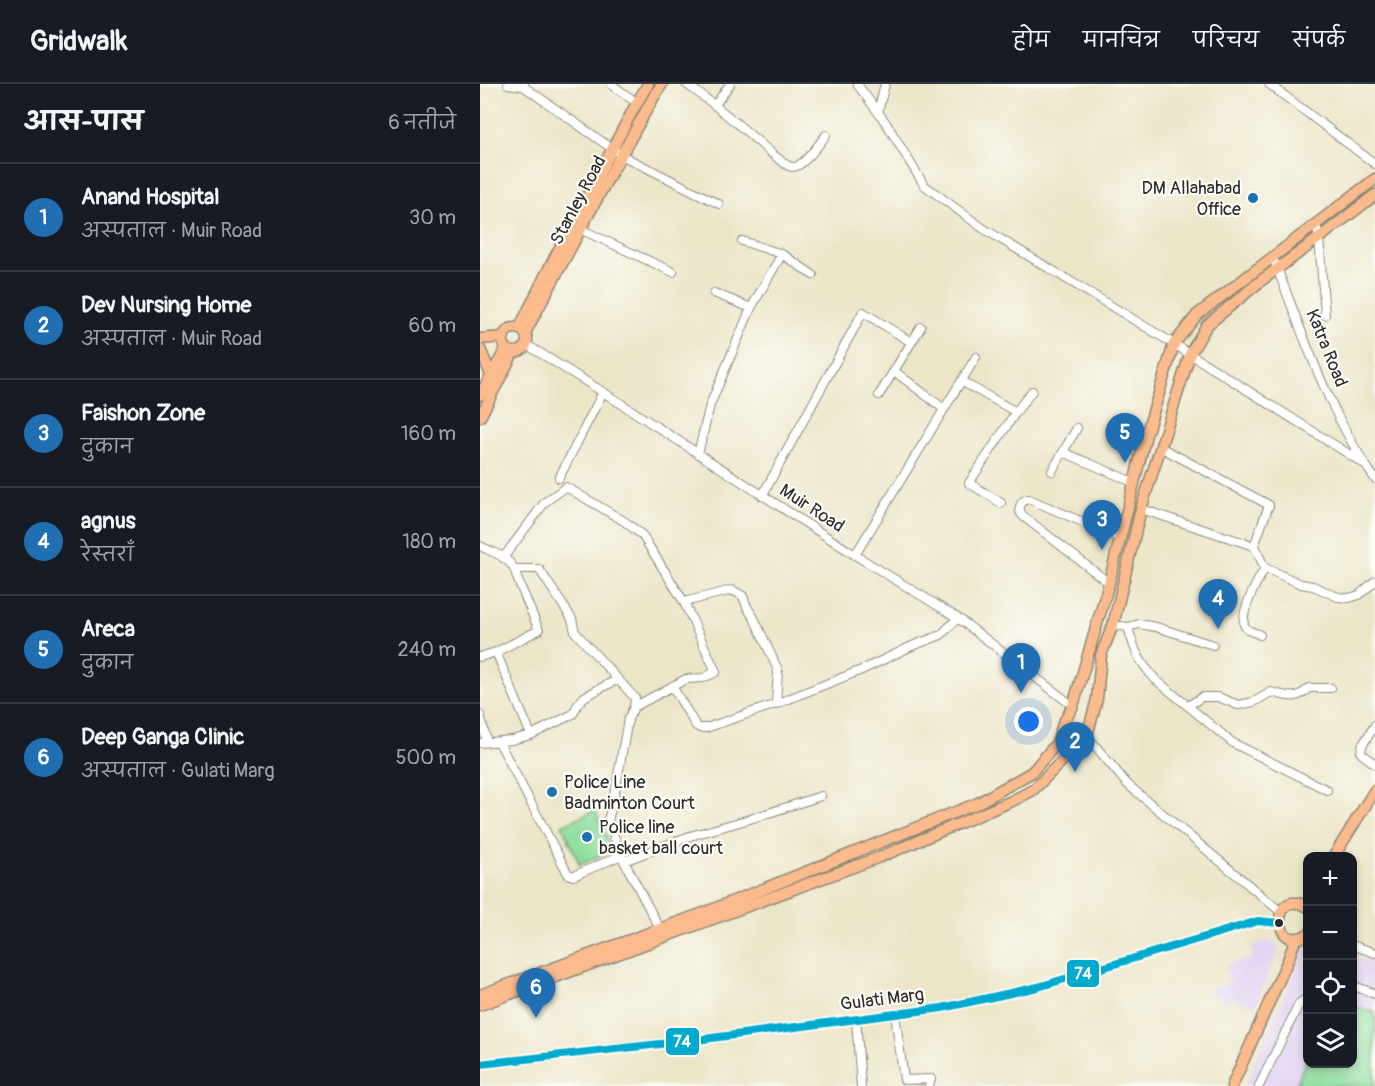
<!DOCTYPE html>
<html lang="hi">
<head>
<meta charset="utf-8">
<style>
  :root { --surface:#171b24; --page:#242831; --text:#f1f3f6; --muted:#9ea1a6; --line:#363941; --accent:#1f6fb2 }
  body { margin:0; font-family:Pangolin,"Playpen Sans Deva",sans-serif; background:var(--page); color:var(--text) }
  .controls { position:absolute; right:18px; bottom:18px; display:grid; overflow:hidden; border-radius:12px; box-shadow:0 3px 9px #0003 }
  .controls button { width:54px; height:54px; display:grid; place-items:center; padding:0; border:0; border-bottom:2px solid var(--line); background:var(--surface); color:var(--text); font:30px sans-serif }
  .you { position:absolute; left:549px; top:638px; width:21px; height:21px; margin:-15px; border:4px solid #fff; border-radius:50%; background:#1a73e8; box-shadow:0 0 0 9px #1a73e833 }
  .badge { display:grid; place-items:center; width:39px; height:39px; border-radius:50%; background:var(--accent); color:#fff; font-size:20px; font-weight:700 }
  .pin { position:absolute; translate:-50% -50px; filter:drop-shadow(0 2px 3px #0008) }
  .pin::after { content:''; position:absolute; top:32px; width:21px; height:18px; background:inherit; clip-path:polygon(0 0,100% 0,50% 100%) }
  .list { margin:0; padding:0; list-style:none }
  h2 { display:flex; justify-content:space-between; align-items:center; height:78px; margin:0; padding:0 24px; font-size:26px }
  h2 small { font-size:20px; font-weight:400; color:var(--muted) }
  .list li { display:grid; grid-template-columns:39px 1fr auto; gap:18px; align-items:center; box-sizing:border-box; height:108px; padding:0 24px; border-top:2px solid var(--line) }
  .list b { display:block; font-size:22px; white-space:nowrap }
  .list p { margin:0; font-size:20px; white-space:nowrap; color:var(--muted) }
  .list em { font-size:20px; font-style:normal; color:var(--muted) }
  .icon { flex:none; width:33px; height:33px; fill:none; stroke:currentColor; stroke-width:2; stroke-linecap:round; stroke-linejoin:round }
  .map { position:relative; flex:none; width:895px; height:1002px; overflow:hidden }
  header { display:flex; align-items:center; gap:36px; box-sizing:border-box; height:84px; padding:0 30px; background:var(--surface); border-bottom:2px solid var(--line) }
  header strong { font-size:28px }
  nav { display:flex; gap:33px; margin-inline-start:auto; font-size:21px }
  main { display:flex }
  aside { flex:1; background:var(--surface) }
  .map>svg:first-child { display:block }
</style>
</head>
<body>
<header>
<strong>Gridwalk</strong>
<nav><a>होम</a><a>मानचित्र</a><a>परिचय</a><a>संपर्क</a></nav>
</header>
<main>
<aside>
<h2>आस-पास<small>6 नतीजे</small></h2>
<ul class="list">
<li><span class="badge">1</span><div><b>Anand Hospital</b><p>अस्पताल · Muir Road</p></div><em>30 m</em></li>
<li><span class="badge">2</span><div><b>Dev Nursing Home</b><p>अस्पताल · Muir Road</p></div><em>60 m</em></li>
<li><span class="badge">3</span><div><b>Faishon Zone</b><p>दुकान</p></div><em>160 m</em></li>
<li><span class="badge">4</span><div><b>agnus</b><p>रेस्तराँ</p></div><em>180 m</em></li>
<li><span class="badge">5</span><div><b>Areca</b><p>दुकान</p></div><em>240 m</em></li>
<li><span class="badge">6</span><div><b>Deep Ganga Clinic</b><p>अस्पताल · Gulati Marg</p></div><em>500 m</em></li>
</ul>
</aside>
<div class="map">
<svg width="895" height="1002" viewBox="0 0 895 1002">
  <rect width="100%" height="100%" fill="#fdfcf7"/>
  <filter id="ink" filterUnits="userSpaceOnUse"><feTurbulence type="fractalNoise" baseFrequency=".0167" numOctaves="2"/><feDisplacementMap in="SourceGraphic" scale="12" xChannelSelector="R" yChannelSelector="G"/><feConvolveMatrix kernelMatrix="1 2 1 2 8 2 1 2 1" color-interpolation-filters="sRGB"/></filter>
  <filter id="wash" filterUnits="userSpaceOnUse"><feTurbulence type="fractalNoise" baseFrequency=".008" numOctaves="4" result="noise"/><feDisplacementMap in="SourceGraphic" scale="24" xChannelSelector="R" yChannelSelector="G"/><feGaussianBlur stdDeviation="1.35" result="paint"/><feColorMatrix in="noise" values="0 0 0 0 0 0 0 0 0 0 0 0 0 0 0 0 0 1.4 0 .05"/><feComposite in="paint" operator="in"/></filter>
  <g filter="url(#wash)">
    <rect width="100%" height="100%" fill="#ece6c9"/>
    <path fill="#e2d4f3" d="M787,857L792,858L799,866L775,923L750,913L746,919L730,910L731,905L750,899L745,882L773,873L770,862Z
      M827,859L828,980H872L873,873L895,880V1002H764L819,880L823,861Z"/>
    <path fill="#8ede9e" stroke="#5c8464" stroke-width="1.5" d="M115,726L132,766L100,781L82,741Z
      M877,923L895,928V1002H816L827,974L828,980H872L873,924Z"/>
  </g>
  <g filter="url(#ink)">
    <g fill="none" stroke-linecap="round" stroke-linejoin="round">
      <g stroke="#8c887a" stroke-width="10">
        <path id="minor" d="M28,0L43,2L44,0
          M131,0L157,19
          M206,0C236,21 263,44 290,68C296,72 306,83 313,83C323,83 340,59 346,51
          M377,0L406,39L444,101L504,145L694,260L883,379
          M789,0L895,80
          M43,2L141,71L239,120
          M235,21L250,0
          M398,28L405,0
          M836,140L839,154L845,231
          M100,145L193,188
          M262,157L302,170L333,191
          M793,174C823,249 848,329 895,395
          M234,209L271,224
          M47,261L123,308L375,471L478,534L593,622
          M414,287L464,325
          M481,297L536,328L489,399L521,419
          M399,311L441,243
          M536,328L552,307
          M583,368L655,399
          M218,370L230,321L271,224L302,170
          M572,387L597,344
          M79,394L123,308
          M282,412L383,228L431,258
          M661,425L774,462L789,421L680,363
          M0,462C16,470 34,474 37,494L59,546L16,568L0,573
          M774,462L785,484L821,500L833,502L858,513L869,514L879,511L895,497
          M375,471L496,273
          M23,474L65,418L86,403L144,437L162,451L204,518L236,588L223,594L206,595L154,623
          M36,485H59L92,535L95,548L155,614L154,623L148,635L136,703L128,737L144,777L180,845
          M629,499L543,432C537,426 540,416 549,415L640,454
          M204,518L252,506L263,512L267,523L274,534L298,586L296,620
          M633,541L648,543L659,540L676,543L733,561
          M648,543C655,568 658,576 676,596L753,659L847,706
          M780,551C777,549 770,548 767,545C755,536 779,494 785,484
          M16,568L51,651
          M192,602L216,642L220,644H226L296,620L384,585L432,562L461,551L478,534
          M708,622L722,613H738L758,621L774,618L791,608C808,612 816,617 829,604H851
          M0,631L7,658
          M895,641L882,662L881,669L895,680
          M607,652L647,700L801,828
          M19,658L88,790L93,792L142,771
          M0,659L32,656L51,651L93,630L98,620L104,613L138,595
          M144,777L210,752L270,735L341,712
          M872,861L895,869
          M872,901L895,910
          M415,930L424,996L451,995L449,1002
          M376,935L381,1002
          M0,980L216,956L462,924L558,903L778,837L799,839
          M779,1002L819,920L828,913"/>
      </g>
      <g stroke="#8c887a" stroke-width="13">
        <path id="major" d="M23 256a12 12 0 1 1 24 0a12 12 0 1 1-24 0Z
          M39,245L66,190L154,24L168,0
          M45,249L125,100L172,16L182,0
          M0,255L23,253
          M0,265L11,291
          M0,311L26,265
          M0,333L33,269
          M854,772L895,706
          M828,823C789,801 793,873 828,850
          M0,911L226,828L498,719L552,688L577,659L583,640L593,622L629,499L666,351L694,260L717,231L895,95
          M0,921L400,773L532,717L553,706L607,652L617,615L621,571L633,541L661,425L710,270L727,241L782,196L839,154L895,111
          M752,1002L808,876L816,854"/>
      </g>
      <use href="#minor" stroke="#fff" stroke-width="8"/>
      <use href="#major" stroke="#fbbb8d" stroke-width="10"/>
      <g stroke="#fdfcf7" stroke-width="12">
        <path id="bus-1" d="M0,980L216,956L462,924L558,903L778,837L799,839"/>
      </g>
      <use href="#bus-1" stroke="#00a9ce" stroke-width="8"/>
    </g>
  </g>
  <g fill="#1f6fb2" stroke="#fdfcf7" stroke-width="2">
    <circle cx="773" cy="114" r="6"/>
    <circle cx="72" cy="708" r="6"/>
    <circle cx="107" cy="753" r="6"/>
  </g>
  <circle fill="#2b2b2b" stroke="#fdfcf7" stroke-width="2" cx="799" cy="839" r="5"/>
  <g text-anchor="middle" stroke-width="4.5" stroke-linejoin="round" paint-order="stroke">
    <g font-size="18" fill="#2b2b2b" stroke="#fdfcf7" text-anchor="start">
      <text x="761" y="110" text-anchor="end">DM Allahabad<tspan x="761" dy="21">Office</tspan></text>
      <text x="84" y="704">Police Line<tspan x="84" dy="21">Badminton Court</tspan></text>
      <text x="119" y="749">Police line<tspan x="119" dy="21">basket ball court</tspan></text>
    </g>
    <g font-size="18" fill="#2b2b2b" stroke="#fdfcf7">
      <text transform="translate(98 116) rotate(-62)" y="6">Stanley Road</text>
      <text transform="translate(847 264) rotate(68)" y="6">Katra Road</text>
      <text transform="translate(332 424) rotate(33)" y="6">Muir Road</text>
      <text transform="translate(402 915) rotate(-7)" y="6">Gulati Marg</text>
    </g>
  </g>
  <g stroke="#fdfcf7" stroke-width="2">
    <rect x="586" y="875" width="34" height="29" rx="6" fill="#00a9ce"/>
    <rect x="185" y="943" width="35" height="29" rx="6" fill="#00a9ce"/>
  </g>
  <g font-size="16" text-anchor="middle" font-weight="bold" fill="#fff">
    <text x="603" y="895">74</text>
    <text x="202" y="963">74</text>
  </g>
</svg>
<div class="controls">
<button>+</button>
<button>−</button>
<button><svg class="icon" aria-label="locate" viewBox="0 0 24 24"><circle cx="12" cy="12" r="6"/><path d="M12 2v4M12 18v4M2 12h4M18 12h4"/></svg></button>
<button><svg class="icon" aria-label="layers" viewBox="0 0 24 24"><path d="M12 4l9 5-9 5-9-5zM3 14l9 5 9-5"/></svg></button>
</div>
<div class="you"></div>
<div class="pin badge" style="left:541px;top:609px">1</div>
<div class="pin badge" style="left:595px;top:688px">2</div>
<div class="pin badge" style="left:622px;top:466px">3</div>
<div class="pin badge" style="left:738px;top:545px">4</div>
<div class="pin badge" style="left:645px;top:379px">5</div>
<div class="pin badge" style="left:56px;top:934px">6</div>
</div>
</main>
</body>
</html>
